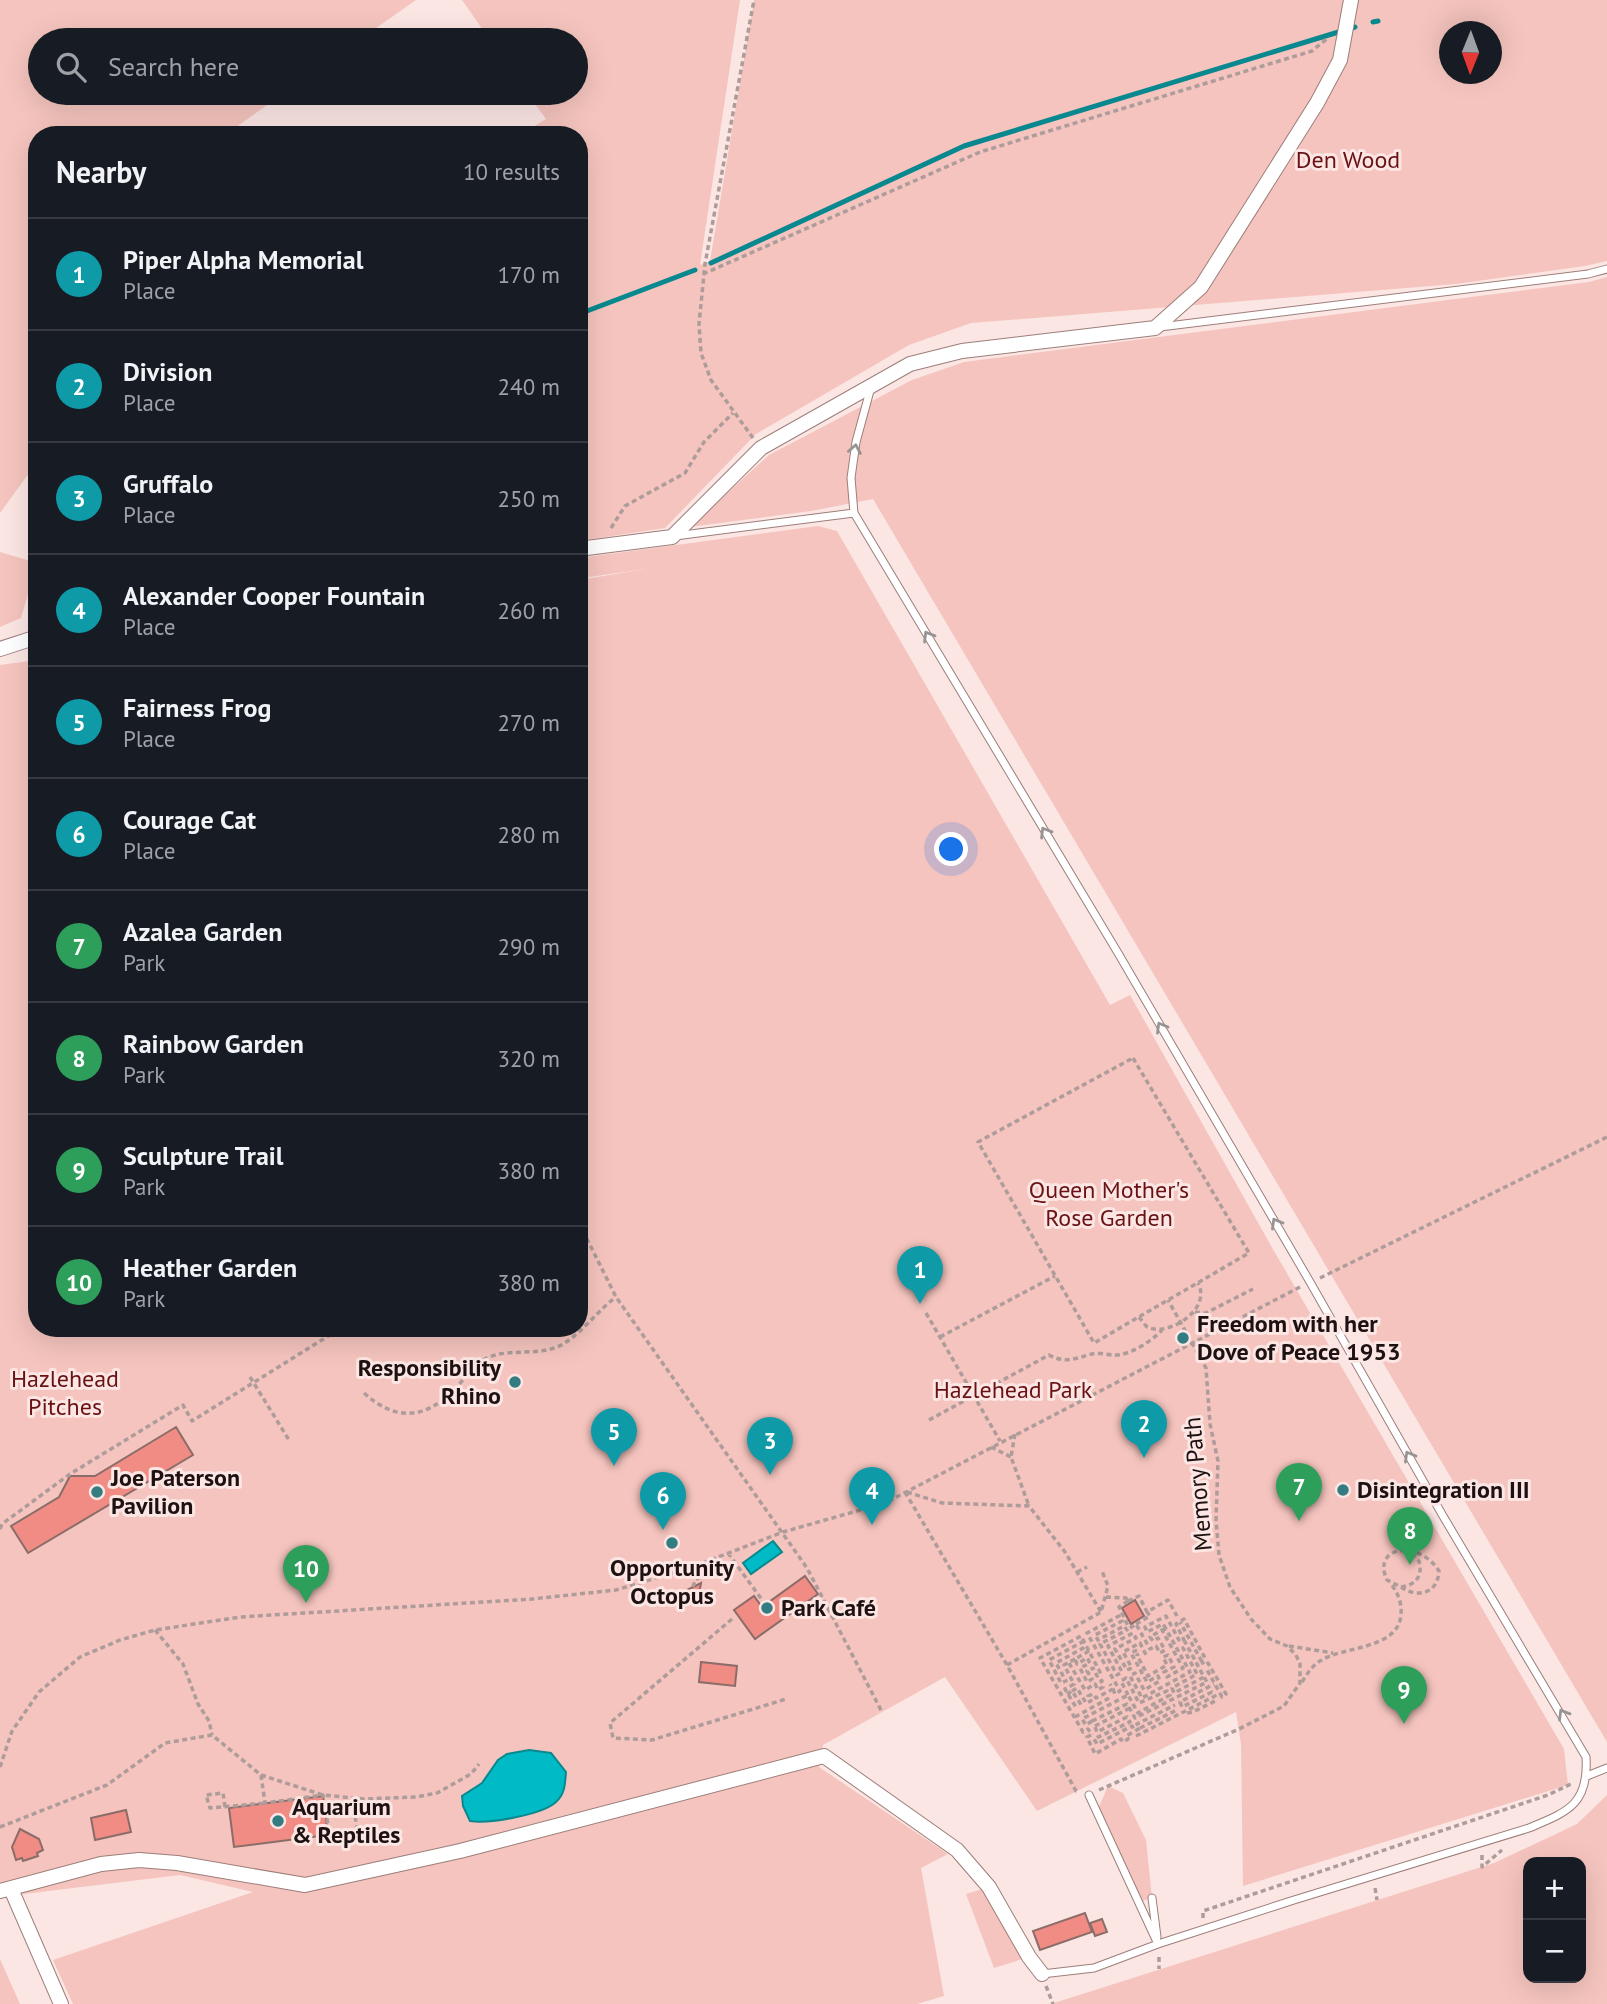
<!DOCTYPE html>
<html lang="en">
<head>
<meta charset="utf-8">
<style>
  :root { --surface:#171b24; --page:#20242c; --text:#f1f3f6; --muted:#9ea1a6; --line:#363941; --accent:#ea580c }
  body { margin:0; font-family:"PT Sans",sans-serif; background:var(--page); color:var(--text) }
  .controls { position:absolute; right:21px; bottom:21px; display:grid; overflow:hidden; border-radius:14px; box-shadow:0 7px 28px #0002 }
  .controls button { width:63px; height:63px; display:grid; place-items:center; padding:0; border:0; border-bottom:2px solid var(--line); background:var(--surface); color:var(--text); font:35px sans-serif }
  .compass { position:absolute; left:1439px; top:21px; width:63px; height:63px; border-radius:50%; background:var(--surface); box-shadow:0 7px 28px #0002; rotate:181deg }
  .you { position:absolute; left:952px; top:850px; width:24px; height:24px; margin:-18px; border:5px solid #fff; border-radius:50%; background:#1a73e8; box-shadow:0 0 0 10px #1a73e833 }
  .badge { display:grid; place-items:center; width:46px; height:46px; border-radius:50%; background:var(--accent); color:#fff; font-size:23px; font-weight:700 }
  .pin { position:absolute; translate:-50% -58px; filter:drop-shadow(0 2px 4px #0008) }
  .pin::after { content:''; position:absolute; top:37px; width:24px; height:21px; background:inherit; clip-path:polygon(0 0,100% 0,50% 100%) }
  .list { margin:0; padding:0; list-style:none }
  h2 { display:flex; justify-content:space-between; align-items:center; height:91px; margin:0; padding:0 28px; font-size:30px }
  h2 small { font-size:23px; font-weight:400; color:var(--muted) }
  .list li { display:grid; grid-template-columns:46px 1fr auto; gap:21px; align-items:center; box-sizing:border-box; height:112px; padding:0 28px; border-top:2px solid var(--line) }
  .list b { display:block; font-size:26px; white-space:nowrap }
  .list p { margin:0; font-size:23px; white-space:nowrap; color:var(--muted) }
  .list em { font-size:23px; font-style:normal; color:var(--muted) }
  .icon { flex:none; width:38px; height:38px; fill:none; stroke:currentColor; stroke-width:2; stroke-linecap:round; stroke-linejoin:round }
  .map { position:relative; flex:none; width:1607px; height:2004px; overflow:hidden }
  .search { position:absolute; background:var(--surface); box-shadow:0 7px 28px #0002; left:28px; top:28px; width:560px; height:77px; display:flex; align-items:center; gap:18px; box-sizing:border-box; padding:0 24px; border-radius:38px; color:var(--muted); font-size:26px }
  .panel { position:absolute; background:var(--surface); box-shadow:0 7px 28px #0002; left:28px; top:126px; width:560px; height:1211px; border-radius:28px }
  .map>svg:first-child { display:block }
</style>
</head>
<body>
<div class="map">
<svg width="1607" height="2004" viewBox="0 0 1607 2004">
  <rect width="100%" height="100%" fill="#fbe6e4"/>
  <path fill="#f5c4be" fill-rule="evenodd" d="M0,0H416L359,40H40V93H284L225,135H37V462L0,513Z
    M462,0H740L700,265L710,261L754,0H1607V261L1585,266L1456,284L971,323L909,345L756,434L665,528L579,541V135H520L546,119L527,93H576V40H490ZM1450,32H1492V74H1450Z
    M1607,277V1742L873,499L811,511L690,527L769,455L912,380L964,362L1589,282Z
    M818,526L837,531L1110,1005L1130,995L1274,1251L1564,1749L1568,1785L1243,1886L1241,1744L1236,1712L1037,1811L945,1677L823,1745L819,1767L948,1854L921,1868L944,1996L917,2004H73L53,1960L253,1892L180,1875L24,1894H0V665L37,660V1328H579V580L646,569L582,578L579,558Z
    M0,552L37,563L21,618L0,627Z
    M1108,1786L1123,1793L1146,1840L1152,1898L1142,1901L1098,1809Z
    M1607,1795V2004H1051L1494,1863L1577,1824ZM1581,1862V1978H1528V1862Z
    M989,1887L1029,1957L994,1968L966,1894Z
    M0,1959L20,2004H0Z"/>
  <path fill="#00bac5" stroke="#09888f" stroke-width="2" d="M773,1541L782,1552L751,1574L743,1563Z
    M529,1750L551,1753L566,1772C565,1784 565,1794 556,1802C542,1815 488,1824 470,1821L463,1806L462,1796L482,1783L498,1760L507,1754Z"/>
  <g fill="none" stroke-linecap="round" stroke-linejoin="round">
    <path stroke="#09888f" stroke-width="5" d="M1373,22L1378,21
      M711,263L964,146L1355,27
      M579,314L695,270"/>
  </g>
  <path fill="#f08c84" stroke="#8a6c69" stroke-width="2" d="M176,1427L193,1455L28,1553L11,1526L59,1497L70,1476H95Z
    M805,1576L818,1594L755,1639L734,1610L754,1596L762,1607Z
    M701,1583L698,1600L683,1607L685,1591Z
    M1135,1600L1144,1616L1131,1624L1122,1608Z
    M701,1662L737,1666L735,1686L699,1682Z
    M323,1796L328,1835L234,1847L229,1808Z
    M126,1810L131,1832L95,1840L91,1818Z
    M20,1829L39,1839L43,1850L37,1853L38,1856L23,1861L22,1858L16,1860L12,1847Z
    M1085,1913L1092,1932L1040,1950L1033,1931Z
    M1102,1919L1107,1932L1095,1936L1090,1923Z"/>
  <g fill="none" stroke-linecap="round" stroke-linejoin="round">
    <g stroke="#9c7e7a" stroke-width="9">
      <path id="service" d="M1160,327L1588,274L1607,269
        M854,513L851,478L856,442L871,387
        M675,536L854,513L1118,953L1310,1282L1443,1516L1586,1757C1589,1805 1567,1812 1529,1828L1294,1900L1158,1944L1094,1968L1042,1974
        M1587,1776L1607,1768
        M1089,1795L1158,1944
        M1152,1898L1157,1937"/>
    </g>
    <g stroke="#9c7e7a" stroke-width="16">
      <path id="minor" d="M579,549L672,537L761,448L910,364L962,351L1155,328L1201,287L1317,103L1340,60L1351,0
        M0,649L37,637
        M11,1889L61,2004
        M0,1891L101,1864L139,1860L177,1863L305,1885L460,1851L824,1756L957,1850L989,1887L1029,1957L1042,1974"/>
    </g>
    <path stroke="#ad9c9a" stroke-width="3.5" stroke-dasharray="5 3.5" stroke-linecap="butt" d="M703,274L980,152L1312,51L1329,37
      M753,438L711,380L701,353L699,324L705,264L754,0
      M611,528L625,506L685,473L704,442L733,413
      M1133,1058L1249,1253L1094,1343L978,1142Z
      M579,1223L616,1297L807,1568L882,1712
      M1320,1278L1607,1137
      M1195,1312L1206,1313L1253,1289
      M926,1313L1000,1441
      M1139,1317C1140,1318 1145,1325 1146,1326C1164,1339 1213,1311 1198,1283
      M940,1337L1055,1276
      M250,1377L289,1440
      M364,1393C395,1421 424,1420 454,1390C468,1376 469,1366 489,1357C512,1348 541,1357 563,1344C583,1332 597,1311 616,1297
      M929,1420L1049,1355C1065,1364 1077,1358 1092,1354C1098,1352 1107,1355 1114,1355C1129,1356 1152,1341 1162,1330
      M1015,1434L1011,1457L1029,1506
      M991,1447L1011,1457
      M905,1492L1007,1665L1076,1791L1079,1792
      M907,1492L942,1503L1029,1506L1065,1552L1101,1612
      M0,1529L2,1524L70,1474L183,1405L192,1421L341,1328
      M728,1553L765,1604
      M1077,1572L1087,1567
      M693,1587L695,1580L703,1576
      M1401,1587C1418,1599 1438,1593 1439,1571C1419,1539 1371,1546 1387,1580L1401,1587C1416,1585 1423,1576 1419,1561L1408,1551
      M1106,1597L1126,1598L1127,1600
      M1128,1601L1139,1596L1147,1612L1168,1600L1177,1616
      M1128,1601L1119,1607L1129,1628
      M732,1619L610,1723L613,1738L652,1740L786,1699
      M1136,1624L1150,1616L1147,1612
      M1130,1628L1136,1624L1150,1649L1156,1646L1160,1653L1165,1650L1158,1638L1153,1641L1150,1637L1162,1630L1183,1668L1167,1677L1164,1672L1174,1667L1168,1655L1163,1657L1167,1665L1148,1676L1137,1655L1139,1654
      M1166,1629L1163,1624L1147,1632L1145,1627L1166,1616L1180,1642L1184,1640L1176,1624L1184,1619L1205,1658L1201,1660L1180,1622
      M155,1630L183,1664L198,1704L209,1721L212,1735
      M1184,1640L1204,1677L1174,1693L1172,1688L1197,1674L1183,1648L1187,1646
      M1084,1641L1049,1660L1061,1683L1066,1681L1056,1663L1087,1646
      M1289,1646L1333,1653
      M1137,1650L1131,1653L1147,1682L1158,1676L1160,1681L1144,1690L1135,1673L1130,1676L1142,1698L1190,1672L1166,1629L1162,1630
      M1089,1651L1075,1659L1077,1664L1087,1658L1090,1663L1080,1668L1087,1682L1092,1679L1087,1671L1093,1668L1097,1676L1101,1674L1081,1636L1040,1658L1083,1732L1088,1729L1092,1735
      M1075,1659L1064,1665L1074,1684L1065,1689L1077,1709
      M1201,1660L1204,1665L1208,1663L1226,1694L1222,1697L1206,1668
      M1069,1663L1085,1690L1095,1684L1098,1690L1103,1687L1101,1681L1106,1678
      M1007,1665L1101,1612L1108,1586L1102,1571
      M1302,1682C1307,1674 1312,1666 1320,1661C1342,1646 1398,1650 1401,1615C1402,1603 1398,1593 1391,1584
      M1113,1689L1115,1694L1120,1691L1087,1633L1119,1616L1122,1621L1095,1635L1098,1640L1124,1626L1127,1630L1100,1644L1117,1675L1122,1672L1108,1646L1133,1633L1136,1638L1115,1649L1127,1670L1132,1668L1123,1652L1140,1643L1146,1655
      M1072,1691L1077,1688L1086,1703L1091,1701L1088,1696L1093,1694L1096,1698L1113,1689L1110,1684
      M1067,1694L1072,1691L1082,1706
      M1187,1713L1193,1712L1217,1700
      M1075,1717L1111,1697
      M1092,1721L1086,1725L1082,1719L1128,1695L1138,1713L1170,1695L1167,1691L1139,1703L1126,1678L1121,1681L1128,1695
      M1092,1721L1127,1704L1135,1718L1207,1682L1204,1677
      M1095,1726L1130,1708
      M1095,1727L1097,1732L1127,1717L1130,1722L1094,1739L1097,1744L1132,1726L1135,1731L1140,1728L1137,1724L1175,1705
      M1140,1728L1177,1710
      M1091,1735L1087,1737L1095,1754L1121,1739L1123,1742L1128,1739L1126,1736L1135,1731
      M1136,1736L1215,1696L1212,1692L1182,1707L1180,1702L1214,1684
      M0,1767L12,1731L39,1692L80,1657L120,1640L155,1630L240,1617L532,1599L616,1590L695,1566L783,1532L885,1503L1300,1287
      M261,1775L265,1803L323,1795L330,1837L358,1834L352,1798
      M1099,1790L1239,1729L1284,1706L1300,1683V1664L1296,1655L1287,1646L1270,1639L1251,1619L1230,1587L1219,1555L1216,1520L1218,1461L1210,1424L1206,1368L1168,1300
      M225,1807L223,1793L206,1795L210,1808L265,1803
      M0,1827L107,1785L165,1743L212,1735L261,1775L323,1795L364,1799L416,1797L437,1793L471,1774L479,1764
      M1482,1855V1867L1502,1850
      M1375,1888L1377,1900
      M1203,1918V1911L1548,1795L1573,1783
      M1159,1957V1969
      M1046,1986L1053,2004"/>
    <use href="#service" stroke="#fff" stroke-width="7"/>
    <use href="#minor" stroke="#fff" stroke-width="14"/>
  </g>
  <defs><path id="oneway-chevron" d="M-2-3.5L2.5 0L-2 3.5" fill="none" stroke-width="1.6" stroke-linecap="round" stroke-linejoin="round" transform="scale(1.75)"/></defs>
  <g stroke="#999494">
    <use href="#oneway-chevron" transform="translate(855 449) rotate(-80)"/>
    <use href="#oneway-chevron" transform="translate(928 636) rotate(-121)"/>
    <use href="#oneway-chevron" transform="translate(1045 832) rotate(-121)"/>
    <use href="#oneway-chevron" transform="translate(1161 1027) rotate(-120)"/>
    <use href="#oneway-chevron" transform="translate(1276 1223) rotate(-120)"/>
    <use href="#oneway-chevron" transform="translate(1409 1456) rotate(-120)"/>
    <use href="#oneway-chevron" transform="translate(1563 1714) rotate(-121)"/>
  </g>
  <g fill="#337c81" stroke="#fbe6e4" stroke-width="2.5">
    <circle cx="1183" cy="1338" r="7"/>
    <circle cx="515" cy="1382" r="7"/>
    <circle cx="1343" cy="1490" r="7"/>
    <circle cx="97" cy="1492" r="7"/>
    <circle cx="672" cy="1543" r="7"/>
    <circle cx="767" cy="1608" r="7"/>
    <circle cx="278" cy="1821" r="7"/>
  </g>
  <g text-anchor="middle" stroke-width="6" stroke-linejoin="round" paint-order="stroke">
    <g font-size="24" fill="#6a1113" stroke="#fbe6e4">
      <text x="1348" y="168">Den Wood</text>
      <text x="1109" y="1198">Queen Mother's<tspan x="1109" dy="28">Rose Garden</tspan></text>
      <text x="65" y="1387">Hazlehead<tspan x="65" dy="28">Pitches</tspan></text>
      <text x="1013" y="1398">Hazlehead Park</text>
    </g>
    <g font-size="24" font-weight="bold" fill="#1d1211" stroke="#fbe6e4" text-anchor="start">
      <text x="1197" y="1332">Freedom with her<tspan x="1197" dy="28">Dove of Peace 1953</tspan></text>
      <text x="501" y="1376" text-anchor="end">Responsibility<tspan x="501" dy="28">Rhino</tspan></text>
      <text x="111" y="1486">Joe Paterson<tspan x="111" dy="28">Pavilion</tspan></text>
      <text x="1357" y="1498">Disintegration III</text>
      <text x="672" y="1576" text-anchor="middle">Opportunity<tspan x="672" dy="28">Octopus</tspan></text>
      <text x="781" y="1616">Park Café</text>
      <text x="292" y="1815">Aquarium<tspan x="292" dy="28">&amp; Reptiles</tspan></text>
    </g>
    <g font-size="24" fill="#1d1211" stroke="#fbe6e4">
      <text transform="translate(1198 1484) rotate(-95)" y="8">Memory Path</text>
    </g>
  </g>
</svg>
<div class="controls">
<button>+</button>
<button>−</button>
</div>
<svg class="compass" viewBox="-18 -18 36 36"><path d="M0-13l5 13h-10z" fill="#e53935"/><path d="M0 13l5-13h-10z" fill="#9ea1a6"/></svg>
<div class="you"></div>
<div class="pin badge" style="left:920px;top:1304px;background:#0f9aa8">1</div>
<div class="pin badge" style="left:1144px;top:1458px;background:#0f9aa8">2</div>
<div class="pin badge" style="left:770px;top:1475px;background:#0f9aa8">3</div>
<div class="pin badge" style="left:872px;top:1525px;background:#0f9aa8">4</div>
<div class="pin badge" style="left:614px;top:1466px;background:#0f9aa8">5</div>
<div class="pin badge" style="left:663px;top:1530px;background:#0f9aa8">6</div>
<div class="pin badge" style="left:1299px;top:1521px;background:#2e9e5b">7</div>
<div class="pin badge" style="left:1410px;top:1565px;background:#2e9e5b">8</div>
<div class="pin badge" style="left:1404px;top:1724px;background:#2e9e5b">9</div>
<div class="pin badge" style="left:306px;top:1603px;background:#2e9e5b">10</div>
<div class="search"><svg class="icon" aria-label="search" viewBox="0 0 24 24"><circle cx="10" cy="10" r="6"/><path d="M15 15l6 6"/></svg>Search here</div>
<section class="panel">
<h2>Nearby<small>10 results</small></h2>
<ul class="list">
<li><span class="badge" style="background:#0f9aa8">1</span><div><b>Piper Alpha Memorial</b><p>Place</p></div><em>170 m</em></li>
<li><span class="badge" style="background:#0f9aa8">2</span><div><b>Division</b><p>Place</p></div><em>240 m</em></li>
<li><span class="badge" style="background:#0f9aa8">3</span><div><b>Gruffalo</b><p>Place</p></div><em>250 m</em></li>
<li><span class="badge" style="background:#0f9aa8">4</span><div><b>Alexander Cooper Fountain</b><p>Place</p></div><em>260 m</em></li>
<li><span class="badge" style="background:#0f9aa8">5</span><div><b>Fairness Frog</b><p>Place</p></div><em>270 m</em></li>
<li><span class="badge" style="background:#0f9aa8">6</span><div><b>Courage Cat</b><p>Place</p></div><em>280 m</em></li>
<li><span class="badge" style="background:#2e9e5b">7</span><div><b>Azalea Garden</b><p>Park</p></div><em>290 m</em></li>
<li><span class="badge" style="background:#2e9e5b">8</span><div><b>Rainbow Garden</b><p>Park</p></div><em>320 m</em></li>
<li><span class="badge" style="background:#2e9e5b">9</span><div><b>Sculpture Trail</b><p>Park</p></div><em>380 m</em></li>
<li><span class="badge" style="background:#2e9e5b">10</span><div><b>Heather Garden</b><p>Park</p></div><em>380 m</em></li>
</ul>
</section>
</div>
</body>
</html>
